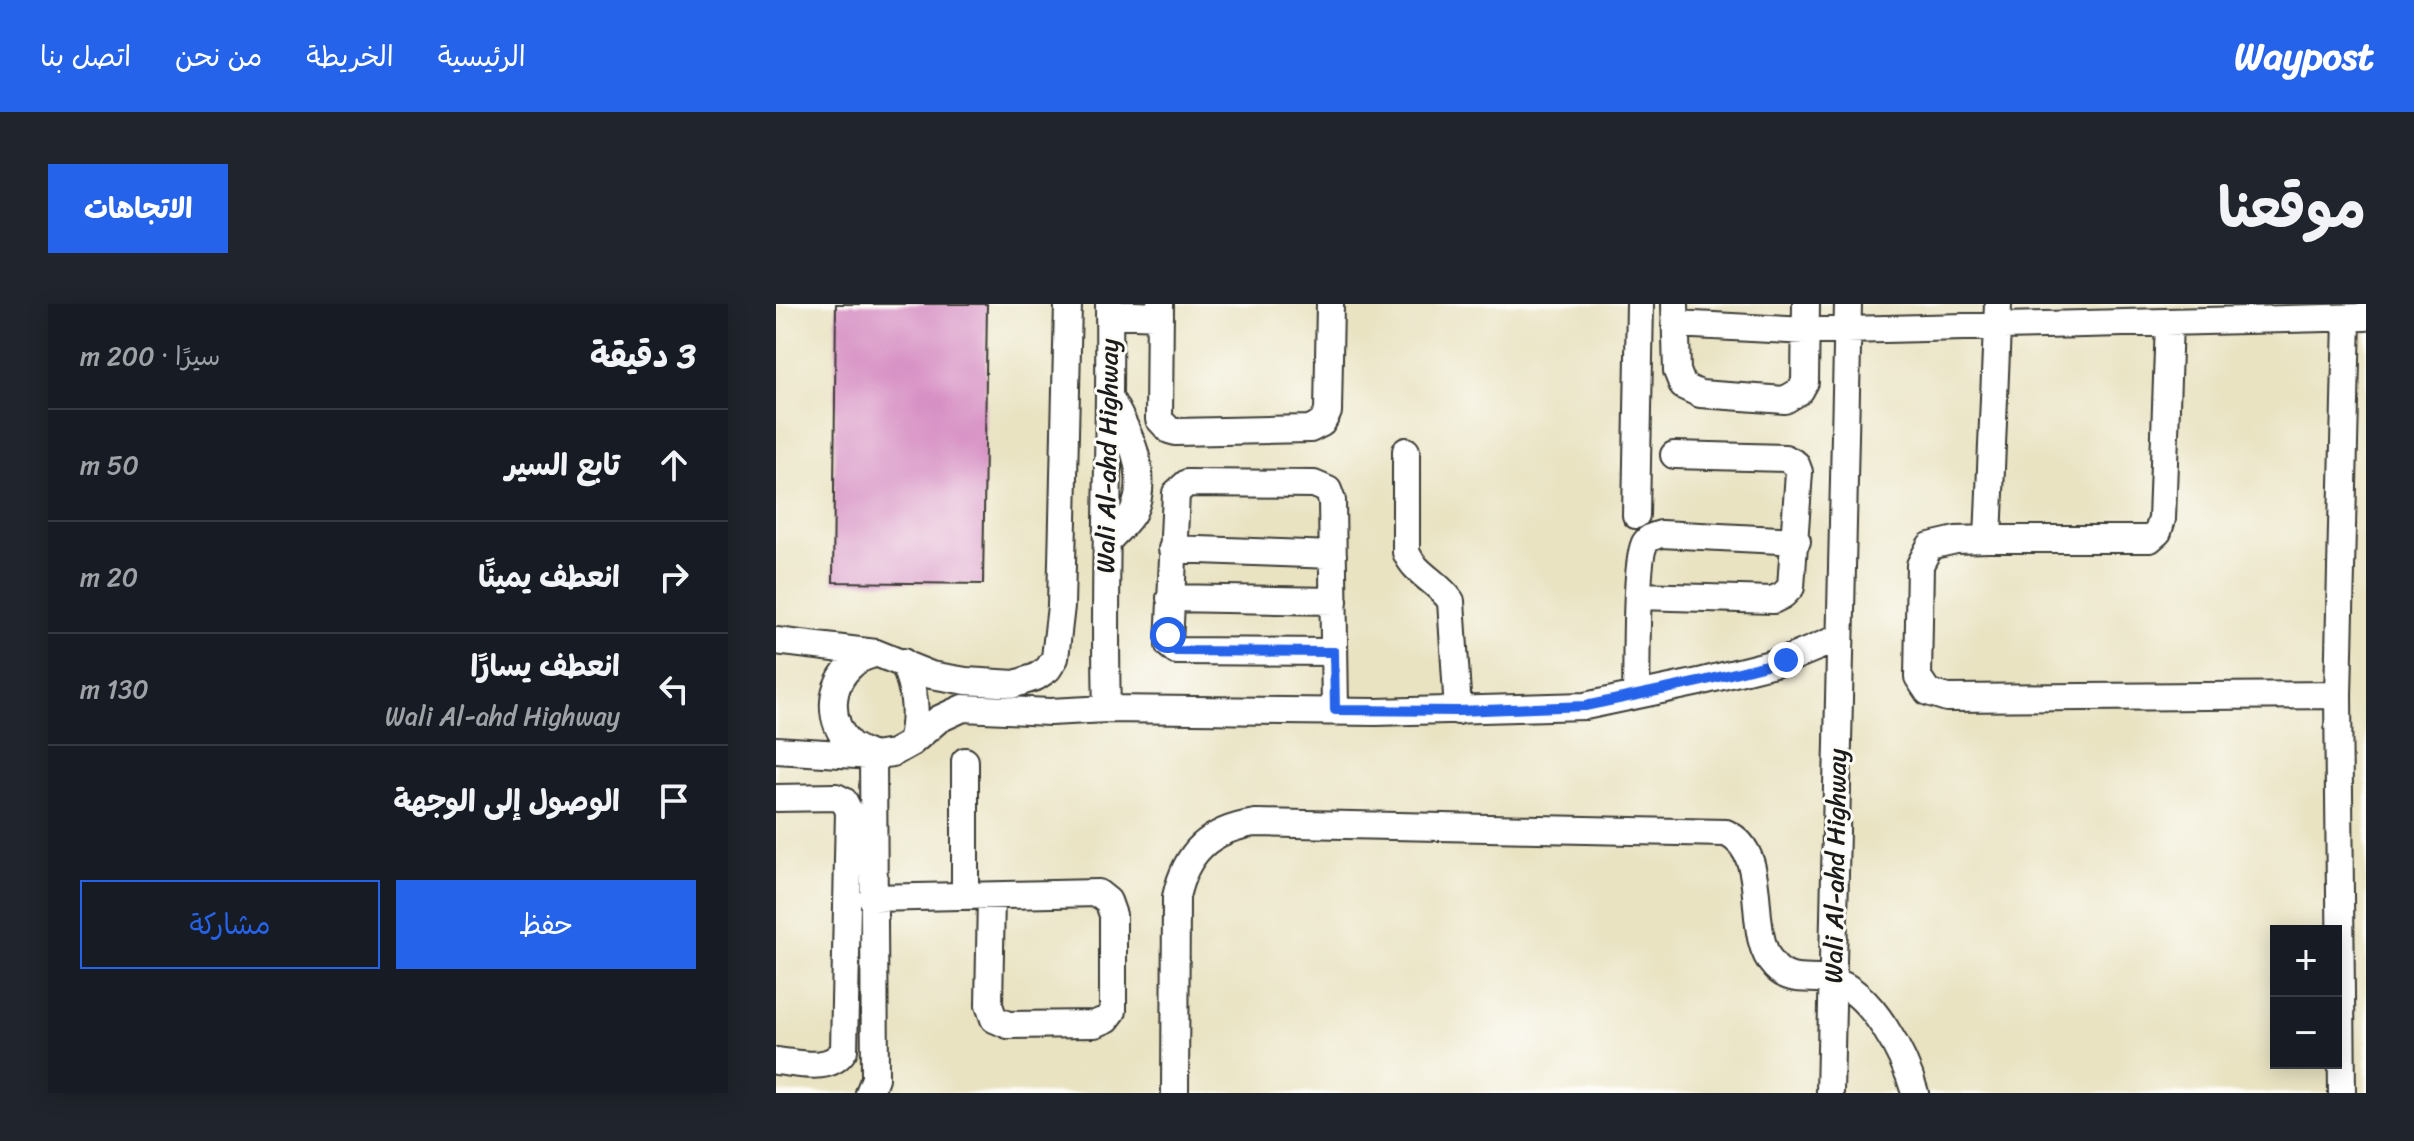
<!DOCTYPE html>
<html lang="ar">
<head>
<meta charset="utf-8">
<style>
  :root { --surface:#171b24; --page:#20242c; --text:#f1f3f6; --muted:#9ea1a6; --line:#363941; --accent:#2563eb }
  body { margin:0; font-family:Sriracha,"Playpen Sans Arabic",sans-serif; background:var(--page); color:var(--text); direction:rtl }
  .controls { position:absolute; right:24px; bottom:24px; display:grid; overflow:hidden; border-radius:0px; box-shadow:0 4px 20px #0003 }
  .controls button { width:72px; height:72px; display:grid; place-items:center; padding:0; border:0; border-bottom:2px solid var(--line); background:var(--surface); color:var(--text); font:40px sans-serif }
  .stop { position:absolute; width:24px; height:24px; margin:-18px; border:6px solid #2563eb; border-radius:50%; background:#fff }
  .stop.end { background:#2563eb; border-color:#fff; box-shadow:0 2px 8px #0008 }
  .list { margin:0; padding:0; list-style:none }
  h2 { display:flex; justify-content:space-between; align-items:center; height:104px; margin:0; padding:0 32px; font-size:34px }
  h2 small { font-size:26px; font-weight:400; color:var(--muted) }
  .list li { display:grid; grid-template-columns:52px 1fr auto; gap:24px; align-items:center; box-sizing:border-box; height:112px; padding:0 32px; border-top:2px solid var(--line) }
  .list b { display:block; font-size:30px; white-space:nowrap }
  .list p { margin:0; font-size:26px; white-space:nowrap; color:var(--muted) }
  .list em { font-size:26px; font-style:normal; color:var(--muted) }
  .actions { display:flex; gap:16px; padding:24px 32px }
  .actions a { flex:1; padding:18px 0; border:2px solid var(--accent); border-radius:0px; text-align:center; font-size:28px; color:var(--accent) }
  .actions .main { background:var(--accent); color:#fff }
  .icon { flex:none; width:44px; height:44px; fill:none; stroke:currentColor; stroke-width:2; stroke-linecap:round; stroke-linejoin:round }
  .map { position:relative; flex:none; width:1590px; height:789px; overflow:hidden; direction:ltr; border-radius:0px }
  header { display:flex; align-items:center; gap:48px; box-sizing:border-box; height:112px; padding:0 40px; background:var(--accent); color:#fff }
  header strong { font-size:38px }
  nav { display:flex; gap:44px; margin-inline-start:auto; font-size:28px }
  .intro { display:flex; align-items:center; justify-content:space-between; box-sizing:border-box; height:192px; padding:0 48px }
  h1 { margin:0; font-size:56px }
  .button { padding:20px 36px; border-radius:0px; background:var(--accent); color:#fff; font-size:28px; font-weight:700 }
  main { display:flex; gap:48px; padding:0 48px }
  aside { flex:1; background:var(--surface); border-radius:0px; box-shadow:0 4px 20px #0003 }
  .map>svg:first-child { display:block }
</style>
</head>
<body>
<header>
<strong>Waypost</strong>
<nav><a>الرئيسية</a><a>الخريطة</a><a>من نحن</a><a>اتصل بنا</a></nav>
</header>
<div class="intro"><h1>موقعنا</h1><a class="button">الاتجاهات</a></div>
<main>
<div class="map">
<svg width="1590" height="789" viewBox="0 0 1590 789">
  <rect width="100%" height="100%" fill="#fdfcf7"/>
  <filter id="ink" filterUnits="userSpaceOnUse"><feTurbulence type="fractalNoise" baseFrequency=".0125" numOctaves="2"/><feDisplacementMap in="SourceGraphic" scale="16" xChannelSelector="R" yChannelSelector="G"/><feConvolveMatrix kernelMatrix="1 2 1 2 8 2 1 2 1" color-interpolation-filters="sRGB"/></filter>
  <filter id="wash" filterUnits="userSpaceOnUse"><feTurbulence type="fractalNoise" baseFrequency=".006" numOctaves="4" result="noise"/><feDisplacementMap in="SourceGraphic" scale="32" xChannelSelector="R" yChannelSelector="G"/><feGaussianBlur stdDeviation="1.8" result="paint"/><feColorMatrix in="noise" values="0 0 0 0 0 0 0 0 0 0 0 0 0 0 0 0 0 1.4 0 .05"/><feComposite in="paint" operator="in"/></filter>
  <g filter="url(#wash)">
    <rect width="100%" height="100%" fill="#e9e3c2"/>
    <g id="blocks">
      <path fill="#d790c4" d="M60,0H211L207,280L57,278Z"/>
    </g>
  </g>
  <g filter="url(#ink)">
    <use href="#blocks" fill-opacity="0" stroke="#3b3a35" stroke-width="2"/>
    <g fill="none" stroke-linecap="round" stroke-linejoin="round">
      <g stroke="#3b3a35" stroke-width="30">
        <path id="minor" d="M384,0L383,115L393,126L400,128L534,125L546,119L552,108L554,0
          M899,0L901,67L907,82L924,90L1009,96L1024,87L1029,78L1030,0
          M1222,0L1212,235H1374L1382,228L1386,215L1393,18
          M333,10L384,12
          M899,20L1030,27L1590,13
          M630,147V248C639,270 661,277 675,297L682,407
          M860,211L864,0
          M1212,235L1180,236L1154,242L1144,261L1142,373L1152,388L1171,394L1562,391
          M332,237C339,228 352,218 357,208C375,170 352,126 333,93
          M396,245L557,251
          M863,292L997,296L1007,291L1015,283L1023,168L1020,160L1009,154L898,151
          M394,294L558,297
          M0,337L100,349L155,371L190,377L239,380L260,373L272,365L279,354L285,302L292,0
          M558,348L400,347L393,341L400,189L411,179L538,180L552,186L556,197L559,406
          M127,358C139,386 142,409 135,439
          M860,391C861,365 859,255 869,239C873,233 878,232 885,230L1021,237
          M331,405L600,408L809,402L923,378L1010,356L1063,334
          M0,446L97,452L117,449L135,439L163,415L187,404L274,408L331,405C327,270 335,135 333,0
          M97,452C89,448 80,445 74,440C51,417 53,380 77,360C83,354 93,352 100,349
          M0,494L60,493L68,497L73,507L68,746C54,769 23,759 0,757
          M189,591V457
          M96,594L322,589L332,597L337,611V707L331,715L319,720L232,721L218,715L213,701L215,592
          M93,789L99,774L97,452
          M399,789L400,593C410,548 433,526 479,519L950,529C997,550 967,630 999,663C1016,681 1036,671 1057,677C1096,688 1129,753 1139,789
          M1054,789L1072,0
          M1566,789L1562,391L1571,14"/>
      </g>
      <use href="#minor" stroke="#fff" stroke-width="26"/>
    </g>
  </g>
  <g fill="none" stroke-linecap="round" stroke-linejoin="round" filter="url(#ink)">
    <path stroke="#2563eb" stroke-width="10" d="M392,331L393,341L400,347L558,348L559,406L682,407L809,402L923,378L1010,356"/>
  </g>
  <g text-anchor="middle" stroke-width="6" stroke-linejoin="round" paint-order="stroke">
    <g font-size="26" fill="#1c1c1c" stroke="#fdfcf7">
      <text transform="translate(331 152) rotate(-89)" y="9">Wali Al-ahd Highway</text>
      <text transform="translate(1059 562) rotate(-89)" y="9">Wali Al-ahd Highway</text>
    </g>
  </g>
</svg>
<div class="controls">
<button>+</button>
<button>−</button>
</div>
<div class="stop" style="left:392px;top:331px"></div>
<div class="stop end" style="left:1010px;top:356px"></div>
</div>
<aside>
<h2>3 دقيقة<small>سيرًا · 200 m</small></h2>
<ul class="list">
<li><svg class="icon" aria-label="ahead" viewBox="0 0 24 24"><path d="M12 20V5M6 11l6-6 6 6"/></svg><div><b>تابع السير</b></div><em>50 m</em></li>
<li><svg class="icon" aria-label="right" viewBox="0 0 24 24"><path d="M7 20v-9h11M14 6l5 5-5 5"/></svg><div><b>انعطف يمينًا</b></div><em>20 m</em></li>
<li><svg class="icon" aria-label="left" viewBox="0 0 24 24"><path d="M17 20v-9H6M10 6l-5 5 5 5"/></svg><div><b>انعطف يسارًا</b><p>Wali Al-ahd Highway</p></div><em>130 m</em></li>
<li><svg class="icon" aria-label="arrive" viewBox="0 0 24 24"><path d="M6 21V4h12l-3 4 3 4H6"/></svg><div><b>الوصول إلى الوجهة</b></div></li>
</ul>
<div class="actions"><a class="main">حفظ</a><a>مشاركة</a></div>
</aside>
</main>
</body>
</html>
